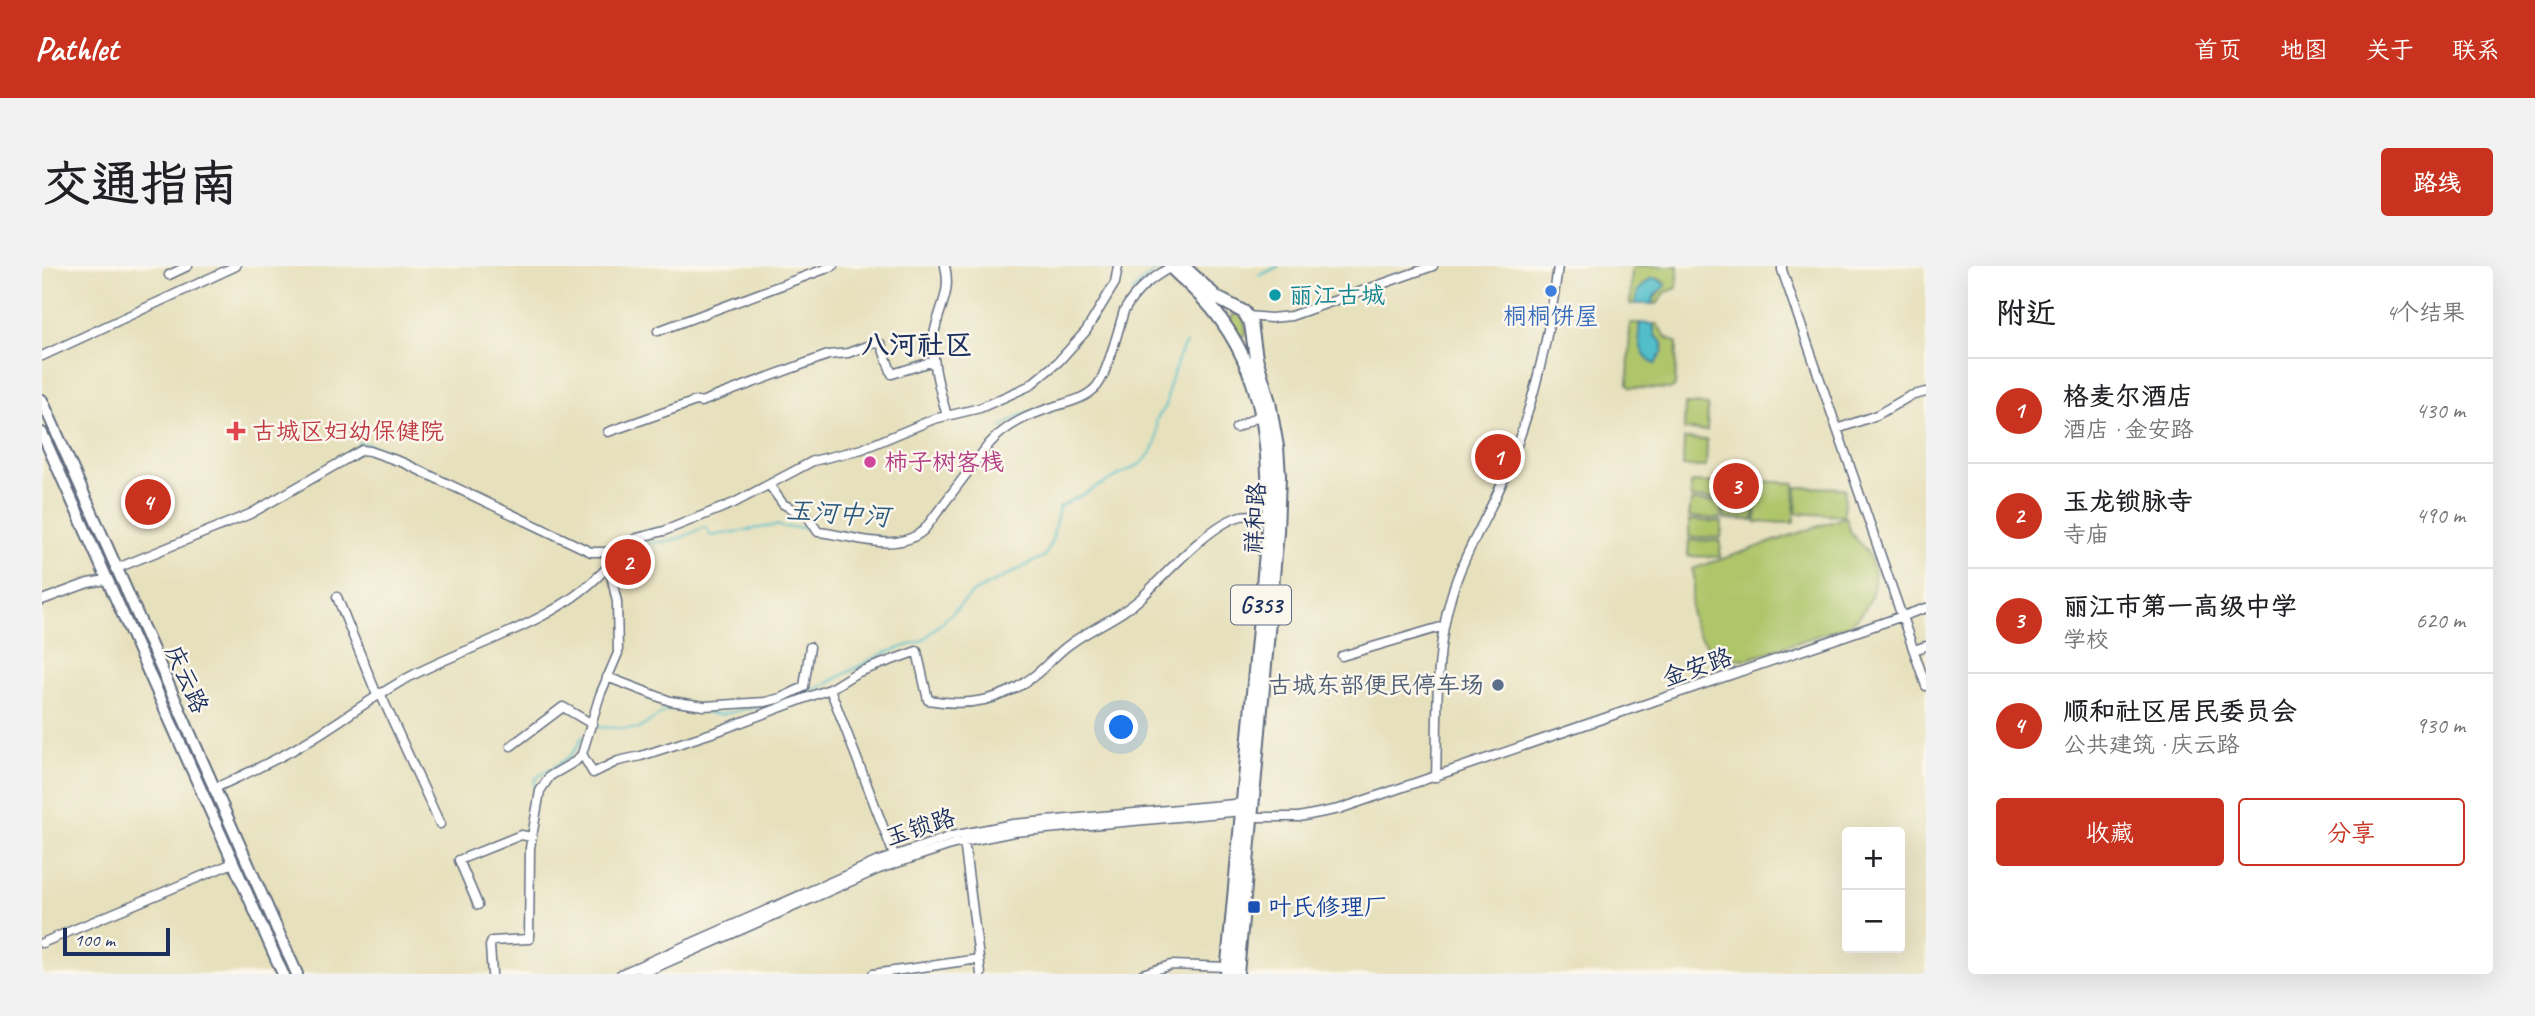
<!DOCTYPE html>
<html lang="zh">
<head>
<meta charset="utf-8">
<style>
  :root { --surface:#fff; --page:#f2f2f2; --text:#202124; --muted:#757577; --line:#e0e0e0; --accent:#c8321e }
  body { margin:0; font-family:Caveat,"LXGW WenKai TC",sans-serif; background:var(--page); color:var(--text) }
  .controls { position:absolute; right:21px; bottom:21px; display:grid; overflow:hidden; border-radius:7px; box-shadow:0 7px 28px #0002 }
  .controls button { width:63px; height:63px; display:grid; place-items:center; padding:0; border:0; border-bottom:2px solid var(--line); background:var(--surface); color:var(--text); font:35px sans-serif }
  .scale { position:absolute; left:21px; bottom:18px; width:107px; box-sizing:border-box; padding-left:7px; border:4px solid #1b2f5e; border-top:0; font-size:19px; line-height:24px; white-space:nowrap; color:#1b2f5e; -webkit-text-stroke:5px #fbf7ec; paint-order:stroke }
  .you { position:absolute; left:1080px; top:462px; width:24px; height:24px; margin:-18px; border:5px solid #fff; border-radius:50%; background:#1a73e8; box-shadow:0 0 0 10px #1a73e833 }
  .badge { display:grid; place-items:center; width:46px; height:46px; border-radius:50%; background:var(--accent); color:#fff; font-size:23px; font-weight:700 }
  .pin { position:absolute; translate:-50% -50%; border:4px solid #fff; box-shadow:0 2px 7px #0006 }
  .list { margin:0; padding:0; list-style:none }
  h2 { display:flex; justify-content:space-between; align-items:center; height:91px; margin:0; padding:0 28px; font-size:30px }
  h2 small { font-size:23px; font-weight:400; color:var(--muted) }
  .list li { display:grid; grid-template-columns:46px 1fr auto; gap:21px; align-items:center; box-sizing:border-box; height:105px; padding:0 28px; border-top:2px solid var(--line) }
  .list b { display:block; font-size:26px; white-space:nowrap }
  .list p { margin:0; font-size:23px; white-space:nowrap; color:var(--muted) }
  .list em { font-size:23px; font-style:normal; color:var(--muted) }
  .actions { display:flex; gap:14px; padding:21px 28px }
  .actions a { flex:1; padding:16px 0; border:2px solid var(--accent); border-radius:7px; text-align:center; font-size:24px; color:var(--accent) }
  .actions .main { background:var(--accent); color:#fff }
  .map { position:relative; flex:none; width:1884px; height:708px; overflow:hidden; border-radius:7px }
  header { display:flex; align-items:center; gap:42px; box-sizing:border-box; height:98px; padding:0 35px; background:var(--accent); color:#fff }
  header strong { font-size:33px }
  nav { display:flex; gap:38px; margin-inline-start:auto; font-size:24px }
  .intro { display:flex; align-items:center; justify-content:space-between; box-sizing:border-box; height:168px; padding:0 42px }
  h1 { margin:0; font-size:49px }
  .button { padding:18px 32px; border-radius:7px; background:var(--accent); color:#fff; font-size:24px; font-weight:700 }
  main { display:flex; gap:42px; padding:0 42px }
  aside { flex:1; background:var(--surface); border-radius:7px; box-shadow:0 7px 28px #0002 }
  .map>svg:first-child { display:block }
</style>
</head>
<body>
<header>
<strong>Pathlet</strong>
<nav><a>首页</a><a>地图</a><a>关于</a><a>联系</a></nav>
</header>
<div class="intro"><h1>交通指南</h1><a class="button">路线</a></div>
<main>
<div class="map">
<svg width="1884" height="708" viewBox="0 0 1884 708">
  <rect width="100%" height="100%" fill="#fbf7ec"/>
  <filter id="ink" filterUnits="userSpaceOnUse"><feTurbulence type="fractalNoise" baseFrequency=".0143" numOctaves="2"/><feDisplacementMap in="SourceGraphic" scale="14" xChannelSelector="R" yChannelSelector="G"/><feConvolveMatrix kernelMatrix="1 2 1 2 8 2 1 2 1" color-interpolation-filters="sRGB"/></filter>
  <filter id="wash" filterUnits="userSpaceOnUse"><feTurbulence type="fractalNoise" baseFrequency=".00686" numOctaves="4" result="noise"/><feDisplacementMap in="SourceGraphic" scale="28" xChannelSelector="R" yChannelSelector="G"/><feGaussianBlur stdDeviation="1.57" result="paint"/><feColorMatrix in="noise" values="0 0 0 0 0 0 0 0 0 0 0 0 0 0 0 0 0 1.4 0 .05"/><feComposite in="paint" operator="in"/></filter>
  <g filter="url(#wash)">
    <rect width="100%" height="100%" fill="#e6e0bc"/>
    <path fill="#afc56a" stroke="#657a64" stroke-width="2" d="M1590,0H1636L1635,22L1624,26L1615,38H1610C1612,28 1621,25 1623,16L1614,12C1602,20 1595,23 1593,38H1588Z
      M1192,47L1202,52L1205,68L1201,70L1195,69L1187,56Z
      M1588,57H1598L1597,61L1613,98L1622,81L1613,69L1611,58H1615L1624,71L1635,77L1633,120L1630,123L1589,122L1586,119Z
      M1643,138L1666,139L1665,165L1642,164Z
      M1642,173L1665,174L1664,201L1641,200Z
      M1715,215L1753,217L1752,257L1714,256Z
      M1649,216L1680,217V233L1649,232Z
      M1684,217L1713,219V235L1683,234Z
      M1755,221L1803,222L1802,250L1754,247Z
      M1649,235L1680,236L1679,253L1647,251Z
      M1682,237L1713,238L1712,254L1682,253Z
      M1804,251C1806,256 1807,262 1809,267C1813,273 1820,278 1824,284C1840,310 1831,342 1807,359L1706,393C1675,394 1648,372 1649,339C1649,323 1656,319 1650,303Z
      M1647,254L1680,256L1679,272L1647,271Z
      M1647,274L1679,275L1678,291L1646,290Z"/>
    <path fill="#51bec9" stroke="#367694" stroke-width="2" d="M1614,12L1624,19L1613,29L1610,38H1593L1596,25L1608,13Z
      M1598,57L1611,58L1613,69L1621,77V85L1613,98C1598,92 1595,72 1598,57Z"/>
    <g fill="none" stroke-linecap="round" stroke-linejoin="round">
      <path stroke="#51bec9" stroke-width="2" d="M1217,10L1237,0
        M1091,26L1102,13L1116,4
        M1065,90L1068,78
        M1022,134L1036,128
        M959,162L975,151L987,146
        M316,176L339,182L537,275L572,280L579,278
        M796,265L843,272
        M598,278C625,276 638,275 661,261L665,262L669,270L736,259L739,261L770,262
        M749,433L780,420L840,388L880,375L932,326L1003,290L1010,274L1017,241L1100,197C1115,181 1117,176 1114,154L1124,140L1127,120L1139,85L1144,77
        M553,461L597,463L623,445L633,442L678,449L703,443L731,440
        M491,544L493,513C513,498 531,496 540,470"/>
    </g>
  </g>
  <g filter="url(#ink)">
    <g fill="none" stroke-linecap="round" stroke-linejoin="round">
      <g stroke="#626d7f" stroke-width="11">
        <path id="minor" d="M903,0C910,28 896,43 892,69C889,97 898,124 905,150
          M1740,0V4L1884,420
          M127,9L146,0
          M1205,50L1229,52L1249,50L1391,0
          M616,65L791,0
          M0,90L194,0
          M1194,162L1220,148
          M1795,163L1835,149L1868,130L1884,126
          M566,166L654,135L659,136L786,89L806,87L833,77L839,78L850,108L892,95
          M728,220L741,238L766,251L776,266C809,269 854,289 882,264L947,178C965,158 987,149 1011,141C1026,136 1044,133 1055,120C1066,106 1076,64 1082,45C1094,24 1108,13 1129,1
          M73,303L208,248L320,184L328,185L362,197L549,286H564L588,280L595,272L622,265L692,237L771,195L820,183L892,153L938,142L987,120L1016,96L1044,65L1073,17L1076,0
          M295,331L335,429
          M0,334L46,317L64,314
          M1872,384L1884,380
          M1300,390L1402,360
          M565,411L628,435L662,440L723,436L739,432L762,421L768,381
          M788,423L852,589
          M338,427L398,558
          M469,480L521,441L550,458
          M540,488L551,507L576,495L599,490L676,465L788,423L814,407L875,385L886,434C926,441 960,435 992,410C1005,400 1015,387 1028,378C1051,361 1079,351 1100,331C1123,309 1169,257 1199,250C1208,248 1218,250 1226,250
          M1394,511C1396,452 1392,388 1409,331C1420,291 1444,254 1461,215C1490,146 1507,74 1516,0
          M171,523C203,508 236,494 266,475C301,454 333,429 369,410C434,376 518,356 567,299
          M1208,551H1257L1297,543L1884,342
          M922,575L939,708
          M436,639L417,594L479,569L490,571
          M0,677L191,597
          M450,708L448,680L450,675L487,673L488,582L498,525L508,510L534,495L540,488L558,429L576,387L575,336L564,286
          M579,708L834,596L910,570L971,558L1203,537
          M599,708L837,603L912,578L972,566L1201,545
          M831,708L937,693
          M1100,708L1129,699L1186,701"/>
      </g>
      <g stroke="#626d7f" stroke-width="14">
        <path id="major" d="M0,134L255,708
          M0,167L241,708"/>
      </g>
      <g stroke="#626d7f" stroke-width="16">
        <path id="highway" d="M1128,0C1142,14 1157,27 1170,42C1224,108 1229,184 1226,265L1185,708
          M1141,0L1175,32L1202,46L1209,58L1214,92L1227,136L1235,181L1237,210L1235,266L1195,708"/>
      </g>
      <use href="#minor" stroke="#fff" stroke-width="8"/>
      <use href="#major" stroke="#fff" stroke-width="10"/>
      <use href="#highway" stroke="#fff" stroke-width="12"/>
    </g>
  </g>
  <circle fill="#3f7fe0" stroke="#fbf7ec" stroke-width="2.5" cx="1509" cy="25" r="7"/>
  <circle fill="#0f9aa8" stroke="#fbf7ec" stroke-width="2.5" cx="1233" cy="29" r="7"/>
  <path fill="#e0444e" stroke="#fbf7ec" stroke-width="2.5" d="M190.5 154.5h7v7h7v7h-7v7h-7v-7h-7v-7h7z"/>
  <circle fill="#d1479c" stroke="#fbf7ec" stroke-width="2.5" cx="828" cy="196" r="7"/>
  <circle fill="#5c6f8a" stroke="#fbf7ec" stroke-width="2.5" cx="1456" cy="419" r="7"/>
  <rect fill="#1a4fb4" stroke="#fbf7ec" stroke-width="2.5" x="1205" y="634" width="14" height="14" rx="3.5"/>
  <g text-anchor="middle" stroke-width="5" stroke-linejoin="round" paint-order="stroke">
    <rect fill="#fbf7ec" stroke="#5e6b89" stroke-width="2" x="1189" y="319.5" width="60" height="39" rx="5"/>
    <g font-size="23" font-weight="bold" fill="#1b2f5e">
      <text x="1219" y="347">G353</text>
    </g>
    <g font-size="24" fill="#0d838f" stroke="#fbf7ec" text-anchor="start">
      <text x="1247" y="37">丽江古城</text>
    </g>
    <g font-size="24" fill="#366cbe" stroke="#fbf7ec">
      <text x="1509" y="58">桐桐饼屋</text>
    </g>
    <g font-size="24" fill="#be3a42" stroke="#fbf7ec" text-anchor="start">
      <text x="210" y="173">古城区妇幼保健院</text>
    </g>
    <g font-size="24" fill="#b23c85" stroke="#fbf7ec" text-anchor="start">
      <text x="842" y="204">柿子树客栈</text>
    </g>
    <g font-size="24" fill="#1b2f5e" stroke="#fbf7ec">
      <text transform="translate(1213 252) rotate(-87)" y="8">祥和路</text>
      <text transform="translate(1655 401) rotate(-19)" y="8">金安路</text>
      <text transform="translate(145 413) rotate(66)" y="8">庆云路</text>
      <text transform="translate(878 561) rotate(-18)" y="8">玉锁路</text>
    </g>
    <g font-size="24" fill="#4e5e75" stroke="#fbf7ec" text-anchor="end">
      <text x="1442" y="427">古城东部便民停车场</text>
    </g>
    <g font-size="24" fill="#164399" stroke="#fbf7ec" text-anchor="start">
      <text x="1226" y="649">叶氏修理厂</text>
    </g>
    <g font-size="26" font-style="italic" fill="#2b5a7e" stroke="#fbf7ec">
      <text transform="translate(796 247) rotate(4)" y="9">玉河中河</text>
    </g>
    <g font-size="28" font-weight="bold" fill="#1b2f5e" stroke="#fbf7ec">
      <text x="875" y="88">八河社区</text>
    </g>
  </g>
</svg>
<div class="controls">
<button>+</button>
<button>−</button>
</div>
<div class="scale">100 m</div>
<div class="you"></div>
<div class="pin badge" style="left:1456px;top:191px">1</div>
<div class="pin badge" style="left:586px;top:296px">2</div>
<div class="pin badge" style="left:1694px;top:220px">3</div>
<div class="pin badge" style="left:106px;top:236px">4</div>
</div>
<aside>
<h2>附近<small>4个结果</small></h2>
<ul class="list">
<li><span class="badge">1</span><div><b>格麦尔酒店</b><p>酒店 · 金安路</p></div><em>430 m</em></li>
<li><span class="badge">2</span><div><b>玉龙锁脉寺</b><p>寺庙</p></div><em>490 m</em></li>
<li><span class="badge">3</span><div><b>丽江市第一高级中学</b><p>学校</p></div><em>620 m</em></li>
<li><span class="badge">4</span><div><b>顺和社区居民委员会</b><p>公共建筑 · 庆云路</p></div><em>930 m</em></li>
</ul>
<div class="actions"><a class="main">收藏</a><a>分享</a></div>
</aside>
</main>
</body>
</html>
